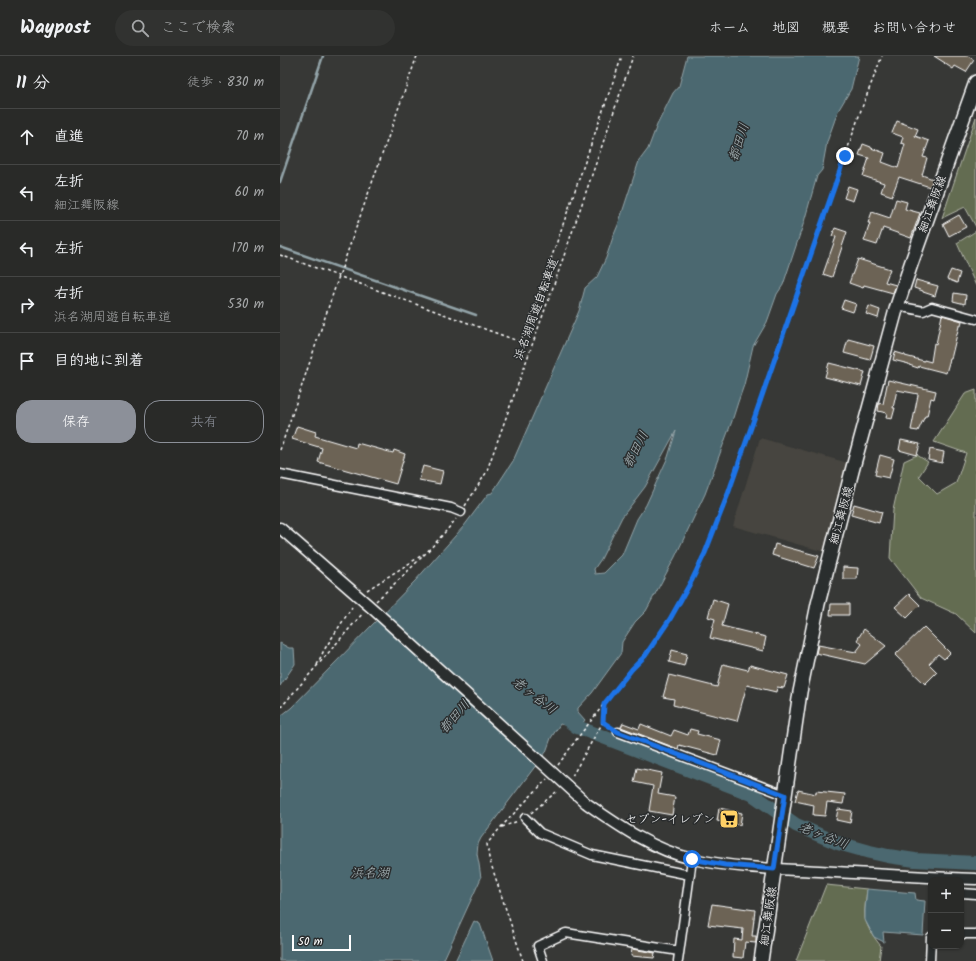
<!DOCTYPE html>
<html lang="ja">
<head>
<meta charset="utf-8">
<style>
  :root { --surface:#292a28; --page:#313230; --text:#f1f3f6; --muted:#a5a7a8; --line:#454645; --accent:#8c9099 }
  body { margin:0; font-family:Kalam,"Klee One",sans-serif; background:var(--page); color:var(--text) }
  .controls { position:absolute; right:12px; bottom:12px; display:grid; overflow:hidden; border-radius:8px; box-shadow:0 1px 3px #0004 }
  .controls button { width:36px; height:36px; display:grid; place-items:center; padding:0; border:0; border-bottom:1px solid var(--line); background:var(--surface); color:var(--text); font:20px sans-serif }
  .scale { position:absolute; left:12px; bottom:10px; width:59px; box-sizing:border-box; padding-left:4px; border:2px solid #fff; border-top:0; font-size:11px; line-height:14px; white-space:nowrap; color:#fff; -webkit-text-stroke:3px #2a2d2e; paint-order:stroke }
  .stop { position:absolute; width:12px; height:12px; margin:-9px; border:3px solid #1a73e8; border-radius:50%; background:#fff }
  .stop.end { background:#1a73e8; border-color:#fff; box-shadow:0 1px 4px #0008 }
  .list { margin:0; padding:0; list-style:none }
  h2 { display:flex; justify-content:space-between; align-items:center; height:52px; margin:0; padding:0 16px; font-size:17px }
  h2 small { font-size:13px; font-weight:400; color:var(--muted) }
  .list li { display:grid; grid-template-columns:26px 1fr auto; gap:12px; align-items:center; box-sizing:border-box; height:56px; padding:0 16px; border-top:1px solid var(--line) }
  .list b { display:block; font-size:15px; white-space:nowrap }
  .list p { margin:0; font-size:13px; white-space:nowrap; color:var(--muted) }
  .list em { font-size:13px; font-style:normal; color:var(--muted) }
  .actions { display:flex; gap:8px; padding:12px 16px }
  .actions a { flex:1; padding:9px 0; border:1px solid var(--accent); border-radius:16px; text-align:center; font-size:14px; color:var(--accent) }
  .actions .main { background:var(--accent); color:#fff }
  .icon { flex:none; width:22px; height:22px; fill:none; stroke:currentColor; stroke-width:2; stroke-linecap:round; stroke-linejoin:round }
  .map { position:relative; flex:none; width:696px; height:905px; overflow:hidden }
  header { display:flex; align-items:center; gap:24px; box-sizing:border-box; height:56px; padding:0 20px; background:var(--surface); border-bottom:1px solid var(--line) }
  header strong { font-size:19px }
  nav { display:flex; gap:22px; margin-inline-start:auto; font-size:14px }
  .search { width:280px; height:36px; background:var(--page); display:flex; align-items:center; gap:10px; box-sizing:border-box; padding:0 14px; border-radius:22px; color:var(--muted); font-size:15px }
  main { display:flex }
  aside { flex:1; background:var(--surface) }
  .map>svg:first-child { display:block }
</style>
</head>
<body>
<header>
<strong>Waypost</strong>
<div class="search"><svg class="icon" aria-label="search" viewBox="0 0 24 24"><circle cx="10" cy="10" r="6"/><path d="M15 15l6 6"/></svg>ここで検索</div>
<nav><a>ホーム</a><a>地図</a><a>概要</a><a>お問い合わせ</a></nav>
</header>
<main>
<aside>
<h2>11 分<small>徒歩 · 830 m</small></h2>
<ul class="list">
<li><svg class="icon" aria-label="ahead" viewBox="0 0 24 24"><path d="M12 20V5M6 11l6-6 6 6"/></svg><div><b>直進</b></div><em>70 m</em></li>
<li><svg class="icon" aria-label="left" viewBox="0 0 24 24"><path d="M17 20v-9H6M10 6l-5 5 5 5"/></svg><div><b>左折</b><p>細江舞阪線</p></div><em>60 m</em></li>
<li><svg class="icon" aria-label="left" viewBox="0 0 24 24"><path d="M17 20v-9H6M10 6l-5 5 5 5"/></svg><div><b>左折</b></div><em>170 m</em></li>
<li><svg class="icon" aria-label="right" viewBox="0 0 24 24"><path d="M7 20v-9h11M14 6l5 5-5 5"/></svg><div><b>右折</b><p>浜名湖周遊自転車道</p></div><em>530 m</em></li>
<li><svg class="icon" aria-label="arrive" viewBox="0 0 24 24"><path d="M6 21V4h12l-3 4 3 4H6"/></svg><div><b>目的地に到着</b></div></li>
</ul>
<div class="actions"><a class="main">保存</a><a>共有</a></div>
</aside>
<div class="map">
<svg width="696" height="905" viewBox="0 0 696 905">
  <rect width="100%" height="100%" fill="#373836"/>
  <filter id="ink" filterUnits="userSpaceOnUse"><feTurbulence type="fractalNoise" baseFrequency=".025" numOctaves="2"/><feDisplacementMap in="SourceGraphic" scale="8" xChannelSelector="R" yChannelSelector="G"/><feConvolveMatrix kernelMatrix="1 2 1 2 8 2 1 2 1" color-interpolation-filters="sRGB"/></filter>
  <g filter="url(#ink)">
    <path fill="#47453f" d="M480,382L568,407L545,496L453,470Z"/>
    <path fill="#646c51" stroke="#b2b6a8" d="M696,61V171L685,151L662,162Z
      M696,175V230L677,187Z
      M696,334V577L676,558L641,542L610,502L613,454L624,405L637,399L648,406L639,420L657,438L676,427L686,397L654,386L685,338Z
      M546,829L587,833C586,843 584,853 585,862C587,872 595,883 601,890L599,905H516Z"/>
    <path fill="#4b686f" stroke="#93a4a9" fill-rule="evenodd" d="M407,0H579L571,33L558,55L547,86L542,114L537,120L524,166L503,229L497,238L487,266L473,290L464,329L458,346L452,365L425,438L395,501L366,555L355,566L342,586L341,597L312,637L298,652V656L305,664L298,673L294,671L280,668L271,682L266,696L201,782L198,788L197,798L199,808L201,822L163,905H0V659H2L11,652L135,525L184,470L208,438L212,437L233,405L299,255L305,232L317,221L326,202L333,181L338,169L359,105L368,93L377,69L393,37L399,30ZM396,375L388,401L366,449L357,463L342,499L324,517L315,518L314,513L321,503L342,461L365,431Z
      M0,587L9,592H14L15,608L0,630Z
      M587,833L635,837L636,844L645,845L643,879L603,876L604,886L594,881L585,864V854Z
      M194,865L200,868L213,905H175Z"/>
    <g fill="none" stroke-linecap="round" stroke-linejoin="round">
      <path stroke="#93a4a9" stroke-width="2.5" d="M0,126L43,0
        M0,191L196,259"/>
      <path stroke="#4b686f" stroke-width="14" d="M284,661L297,671L472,738L516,769L558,787L590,796L608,800L635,804L696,807"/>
    </g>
    <path fill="#6c6354" stroke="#fff" d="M654,0H688L694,4L686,16L675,10L673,13L664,7H665Z
      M617,65L638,73L635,80L649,85L643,101L647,102L642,119L653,123L650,131L619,121L612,140L601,136L604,127L583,120L589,102L579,99L583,88L591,91V92L605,97L602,106L618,112L625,88L621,87L623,81L612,77Z
      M568,130L577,133L573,145L564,142Z
      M616,143L627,146L625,153L640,157L631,182L603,172L597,189L584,185L590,167H588L592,156L610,162Z
      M679,159L686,171L669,180L663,168Z
      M555,172L567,176L552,221L543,218L556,181L552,180Z
      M578,203L610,213L605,226L616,229L613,237L584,229L583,232L569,227Z
      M671,214L680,217L677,227L667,223Z
      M636,224L658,230L655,240L643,236V235L634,232Z
      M674,237L686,239L685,248L673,245Z
      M564,244L576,248L573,256L561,252Z
      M589,250L600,254L598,262L586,258Z
      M662,259L682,265L681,270H679L671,303H670L666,317L639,310L638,312L629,309V308L613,304L615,296L625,299V300L644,305V304L651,306L654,287L656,288Z
      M568,283L594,290L590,304L564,297Z
      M549,307L585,316L581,330L545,321Z
      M608,324L656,335L654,343L651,342L647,360H645L638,375L631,374L638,339V338L617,334L613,352H615L612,363L606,362L607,357L598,355L599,347L603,348Z
      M17,370L36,376L35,380L76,392L77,387L113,397L114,394L125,398L116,428L38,406L42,392L12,383Z
      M621,384L640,388L637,399L619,394Z
      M650,393L664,396L662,407L648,404Z
      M600,399L614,403L609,422L595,419Z
      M143,410L163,415L160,428L139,424Z
      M574,448L602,456L599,467L571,459Z
      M495,488L539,500L534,512L492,499Z
      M563,511L578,512L577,523H563Z
      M629,538L640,549L627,562L615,551Z
      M433,543L448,548L442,570L486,581L483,595L430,582L435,563L428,561Z
      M551,548H569V559H550Z
      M644,571L670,597L664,603L658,598L649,608L657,616L645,628L615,599Z
      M584,573L606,590L585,608L536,597L538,589L576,596L582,588L577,584Z
      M392,594L407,598L404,610L389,606Z
      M443,608L468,614L470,609L508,619L504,632L497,631L496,636L467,629L457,665L393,649L394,643L383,641L389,619L437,631Z
      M343,667L359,673L361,668L391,680L394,674L408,679L410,673L418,675L417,678L441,684L437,699L399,689L398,693L341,671Z
      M357,712L382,717L378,738L395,741L392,759L369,755L373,730L354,726Z
      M518,734L536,738V735L565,738L563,748L547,746L545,760L533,759L534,749L515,745Z
      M439,752L462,757L460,769L437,765Z
      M558,753L572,755L570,767L556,764Z
      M432,848L475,854L472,880H476V887L465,886L463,902L453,901L454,883L462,884L463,873L428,869Z
      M352,893L375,897L374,902L351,900Z"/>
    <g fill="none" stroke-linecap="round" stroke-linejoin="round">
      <g stroke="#fff" stroke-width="11">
        <path id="minor" d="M617,250L643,255L652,251L696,263
          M0,418L171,452L181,456
          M338,676L505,739
          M245,762L260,777L312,799L410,819
          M681,837L696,838
          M681,878H696
          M263,905L258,890L286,877L399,895
          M398,905L412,803
          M650,905L651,881"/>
      </g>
      <g stroke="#fff" stroke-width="13">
        <path id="tertiary" d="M0,472L94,554L306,747C339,770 373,794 413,803C454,812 497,813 539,815C591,818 644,821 696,823"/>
      </g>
      <g stroke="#fff" stroke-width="16">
        <path id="primary" d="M481,905L520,636L538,548L572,415L617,250L631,208L696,26"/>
      </g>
      <path stroke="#fff" stroke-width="1.5" stroke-dasharray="3 3" stroke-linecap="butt" d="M0,199L238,285L244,280L342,0
        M0,394L59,220L137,0
        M185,450L206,417L277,220L353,0
        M87,534L144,498
        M96,545C124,519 152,493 176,463
        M37,609L44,594L72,551
        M0,651L2,650L83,557
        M323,666L332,672
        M278,709L296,684L324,648L352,613L365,600L390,563L412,524L425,497L448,438L581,54L602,0
        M292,720L323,666L324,649
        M251,757L276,736
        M222,771L238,765
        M243,905L209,802L207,788L221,771L267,723"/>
      <use href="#minor" stroke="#2a2d2e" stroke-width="8"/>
      <use href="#tertiary" stroke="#2a2d2e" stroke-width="10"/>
      <use href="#primary" stroke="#2a2d2e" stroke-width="13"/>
    </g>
  </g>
  <g fill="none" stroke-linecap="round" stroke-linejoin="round" filter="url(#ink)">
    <path stroke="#1a73e8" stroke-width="5" d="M412,803L445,809L494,813L505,739L338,676L323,666L324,648L352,613L365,600L390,563L412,524L425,497L448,438L565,100"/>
  </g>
  <defs>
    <g id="supermarket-square" transform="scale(1)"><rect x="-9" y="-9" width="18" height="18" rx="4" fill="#ffd166" stroke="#2a2d2e"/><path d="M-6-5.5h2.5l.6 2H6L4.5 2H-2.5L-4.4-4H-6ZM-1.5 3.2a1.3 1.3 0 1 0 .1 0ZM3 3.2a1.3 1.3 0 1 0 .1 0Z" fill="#111"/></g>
  </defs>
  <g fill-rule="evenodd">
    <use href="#supermarket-square" x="449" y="763"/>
  </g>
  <g text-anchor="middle" stroke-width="3" stroke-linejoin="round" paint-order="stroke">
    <g font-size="12" fill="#fff" stroke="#2a2d2e">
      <text transform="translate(652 148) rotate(-70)" y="4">細江舞阪線</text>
      <text transform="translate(256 253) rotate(-70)" y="4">浜名湖周遊自転車道</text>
      <text transform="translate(561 459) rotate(-75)" y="4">細江舞阪線</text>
      <text transform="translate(488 860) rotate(-82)" y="4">細江舞阪線</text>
    </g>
    <g font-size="12" fill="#fff" stroke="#2a2d2e" text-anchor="end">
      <text x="435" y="767">セブン-イレブン</text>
    </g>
    <g font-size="13" font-style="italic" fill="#aebbbe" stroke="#2a2d2e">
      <text transform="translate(458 86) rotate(-72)" y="5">都田川</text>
      <text transform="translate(355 393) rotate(-63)" y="5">都田川</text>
      <text transform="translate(255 639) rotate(37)" y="5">老ヶ谷川</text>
      <text transform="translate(174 660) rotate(-49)" y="5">都田川</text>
      <text transform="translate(544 779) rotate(21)" y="5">老ヶ谷川</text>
      <text x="90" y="821">浜名湖</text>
    </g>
  </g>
</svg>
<div class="controls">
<button>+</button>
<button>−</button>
</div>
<div class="scale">50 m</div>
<div class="stop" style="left:412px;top:803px"></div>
<div class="stop end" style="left:565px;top:100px"></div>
</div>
</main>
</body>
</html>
